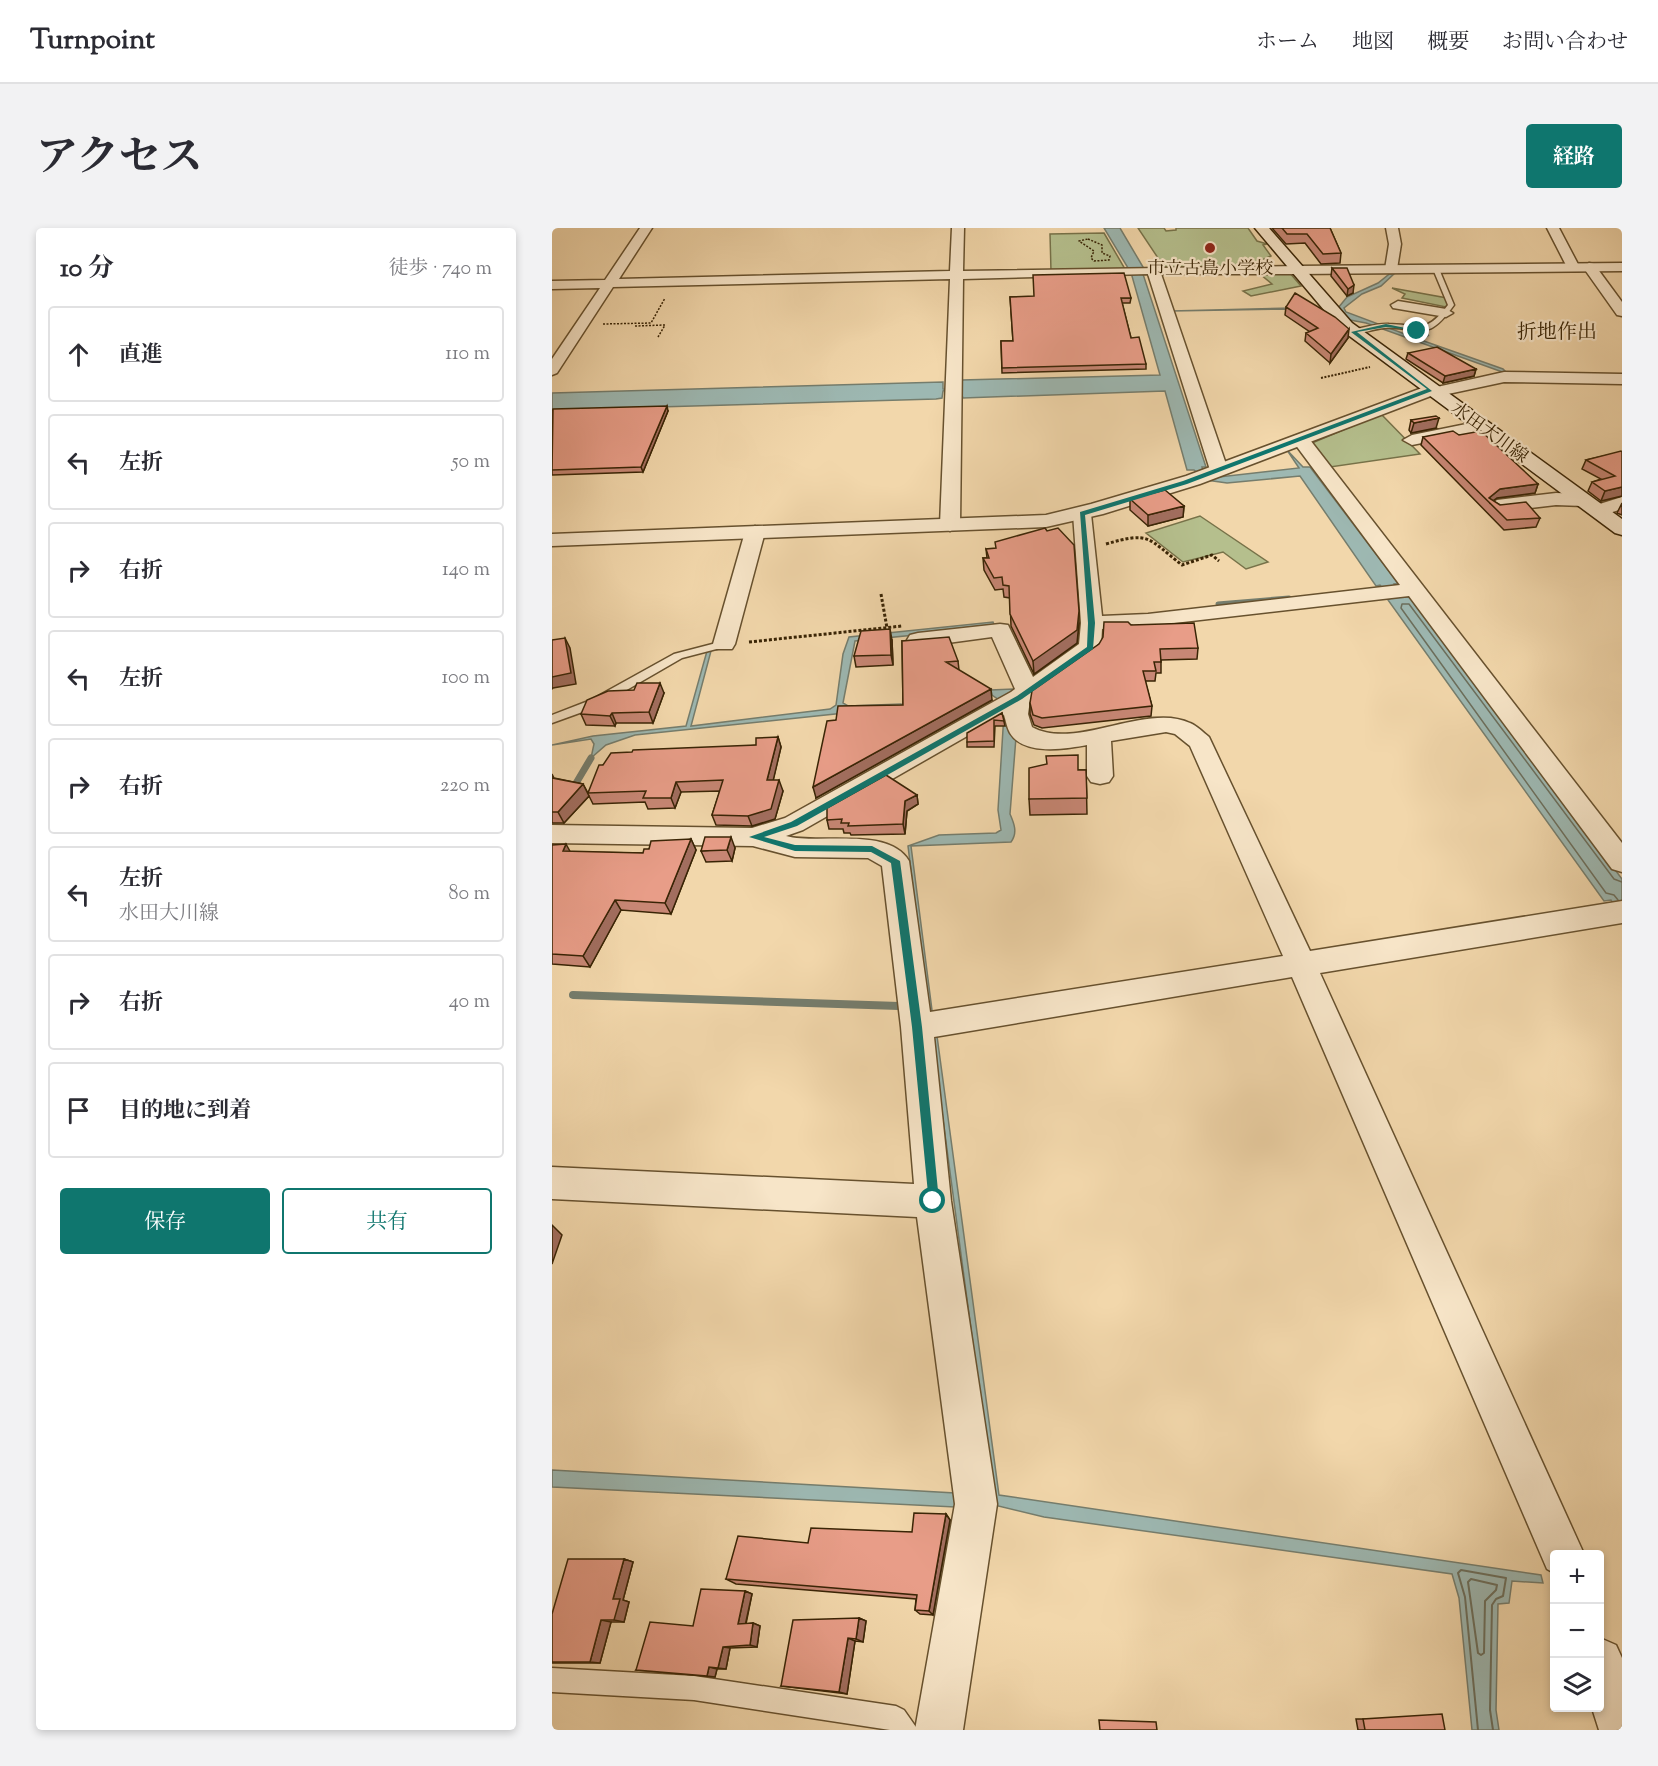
<!DOCTYPE html>
<html lang="ja">
<head>
<meta charset="utf-8">
<style>
  :root { --surface:#fff; --page:#f2f2f3; --text:#2b2b33; --muted:#7c7c81; --line:#e1e1e2; --accent:#0f766e }
  body { margin:0; font-family:"Sorts Mill Goudy","Noto Serif JP",serif; background:var(--page); color:var(--text) }
  .controls { position:absolute; right:18px; bottom:18px; display:grid; overflow:hidden; border-radius:6px; box-shadow:0 3px 9px #0003 }
  .controls button { width:54px; height:54px; display:grid; place-items:center; padding:0; border:0; border-bottom:2px solid var(--line); background:var(--surface); color:var(--text); font:30px sans-serif }
  .stop { position:absolute; width:18px; height:18px; margin:-14px; border:4px solid #0f766e; border-radius:50%; background:#fff }
  .stop.end { background:#0f766e; border-color:#fff; box-shadow:0 2px 6px #0008 }
  .list { margin:0; padding:0; list-style:none }
  h2 { display:flex; justify-content:space-between; align-items:center; height:78px; margin:0; padding:0 24px; font-size:26px }
  h2 small { font-size:20px; font-weight:400; color:var(--muted) }
  .list li { display:grid; grid-template-columns:39px 1fr auto; gap:18px; align-items:center; box-sizing:border-box; height:96px; margin:0 12px 12px; padding:0 12px; border:2px solid var(--line); border-radius:6px }
  .list b { display:block; font-size:22px; white-space:nowrap }
  .list p { margin:0; font-size:20px; white-space:nowrap; color:var(--muted) }
  .list em { font-size:20px; font-style:normal; color:var(--muted) }
  .actions { display:flex; gap:12px; padding:18px 24px }
  .actions a { flex:1; padding:14px 0; border:2px solid var(--accent); border-radius:6px; text-align:center; font-size:21px; color:var(--accent) }
  .actions .main { background:var(--accent); color:#fff }
  .icon { flex:none; width:33px; height:33px; fill:none; stroke:currentColor; stroke-width:2; stroke-linecap:round; stroke-linejoin:round }
  .map { position:relative; flex:none; width:1070px; height:1502px; overflow:hidden; border-radius:6px }
  header { display:flex; align-items:center; gap:36px; box-sizing:border-box; height:84px; padding:0 30px; background:var(--surface); border-bottom:2px solid var(--line) }
  header strong { font-size:28px }
  nav { display:flex; gap:33px; margin-inline-start:auto; font-size:21px }
  .intro { display:flex; align-items:center; justify-content:space-between; box-sizing:border-box; height:144px; padding:0 36px }
  h1 { margin:0; font-size:42px }
  .button { padding:15px 27px; border-radius:6px; background:var(--accent); color:#fff; font-size:21px; font-weight:700 }
  main { display:flex; gap:36px; padding:0 36px }
  aside { flex:1; background:var(--surface); border-radius:6px; box-shadow:0 3px 9px #0003 }
  .map>svg:first-child { display:block }
</style>
</head>
<body>
<header>
<strong>Turnpoint</strong>
<nav><a>ホーム</a><a>地図</a><a>概要</a><a>お問い合わせ</a></nav>
</header>
<div class="intro"><h1>アクセス</h1><a class="button">経路</a></div>
<main>
<aside>
<h2>10 分<small>徒歩 · 740 m</small></h2>
<ul class="list">
<li><svg class="icon" aria-label="ahead" viewBox="0 0 24 24"><path d="M12 20V5M6 11l6-6 6 6"/></svg><div><b>直進</b></div><em>110 m</em></li>
<li><svg class="icon" aria-label="left" viewBox="0 0 24 24"><path d="M17 20v-9H6M10 6l-5 5 5 5"/></svg><div><b>左折</b></div><em>50 m</em></li>
<li><svg class="icon" aria-label="right" viewBox="0 0 24 24"><path d="M7 20v-9h11M14 6l5 5-5 5"/></svg><div><b>右折</b></div><em>140 m</em></li>
<li><svg class="icon" aria-label="left" viewBox="0 0 24 24"><path d="M17 20v-9H6M10 6l-5 5 5 5"/></svg><div><b>左折</b></div><em>100 m</em></li>
<li><svg class="icon" aria-label="right" viewBox="0 0 24 24"><path d="M7 20v-9h11M14 6l5 5-5 5"/></svg><div><b>右折</b></div><em>220 m</em></li>
<li><svg class="icon" aria-label="left" viewBox="0 0 24 24"><path d="M17 20v-9H6M10 6l-5 5 5 5"/></svg><div><b>左折</b><p>水田大川線</p></div><em>80 m</em></li>
<li><svg class="icon" aria-label="right" viewBox="0 0 24 24"><path d="M7 20v-9h11M14 6l5 5-5 5"/></svg><div><b>右折</b></div><em>40 m</em></li>
<li><svg class="icon" aria-label="arrive" viewBox="0 0 24 24"><path d="M6 21V4h12l-3 4 3 4H6"/></svg><div><b>目的地に到着</b></div></li>
</ul>
<div class="actions"><a class="main">保存</a><a>共有</a></div>
</aside>
<div class="map">
<svg width="1070" height="1502" viewBox="0 0 1070 1502">
  <rect width="100%" height="100%" fill="#f2d7ab"/>
  <filter id="stains"><feTurbulence type="fractalNoise" baseFrequency=".00333" numOctaves="4"/><feColorMatrix values="0 0 0 0 .2 0 0 0 0 .09 0 0 0 0 .02 0 0 0 .5 -.17"/></filter>
  <radialGradient id="worn" r=".72"><stop offset=".6" stop-color="#630" stop-opacity="0"/><stop offset="1" stop-color="#630" stop-opacity=".3"/></radialGradient>
  <path fill="#b5bf8d" stroke="#777249" stroke-width="1.5" d="M586,0H612L614,3L624,2V0H696L705,13L715,16L711,17L719,28L692,40L612,39Z
    M552,5L573,41L499,43L498,6Z
    M737,44L749,58L699,68L691,63L720,56L708,46Z
    M840,60L895,70L897,75L894,79L850,70L853,66Z
    M829,186L868,226L778,239L760,215Z
    M648,288L716,334L694,341L671,324L631,334L594,305Z"/>
  <path fill="#9db8b2" stroke="#757d6d" stroke-width="1.5" d="M552,0H568L591,39L589,40L654,239H650L651,243L667,249L747,240L735,222L751,239H758L846,355L842,356L852,369H858L1070,651V690L1059,672L1052,673L836,372L839,370L828,357L824,358L748,248L675,255L654,252L642,242H635L613,163L411,170L407,160H410V152L608,147L578,41L576,40Z
    M841,43L844,44L829,58L810,66L792,80L794,84L866,111L877,107L869,112L951,141L956,146L814,95L739,81L619,83L740,80L771,85L786,80L795,69L826,55Z
    M391,154V161L396,162L391,163L390,170L384,171L0,182V165Z
    M441,394L443,399L303,413L291,475L296,478L349,476V479L83,507L54,517L39,530L42,516L39,511L0,517L41,508L134,498L155,423H159L139,498L278,481L284,477L291,426L297,409Z
    M461,461L457,471L464,509L458,586C462,595 466,605 459,614L359,618L381,790L377,791L356,618L387,607L444,605L449,602L446,582L452,485L447,472L440,467L439,462Z
    M385,808L447,1267L989,1347L991,1355L960,1353L957,1375L946,1376L944,1482L947,1502H920L907,1370L900,1346L492,1289L438,1276L441,1266L380,809Z
    M0,1242L403,1265V1279L0,1259Z"/>
  <g fill="none" stroke-linecap="round" stroke-linejoin="round">
    <path stroke="#6b6e5c" stroke-width="1.5" d="M1066,672L1062,667L1054,665L849,380L850,376H857L1062,651L1070,654"/>
    <path stroke="#6b6e5c" stroke-width="2" d="M919,1351L945,1357L944,1362L933,1373L932,1425L929,1427L926,1425L916,1354Z
      M926,1502L913,1369L906,1345L909,1342L954,1350L951,1368L944,1371L940,1377L938,1482L941,1502"/>
    <path stroke="#757d6d" stroke-width="5" d="M666,376L737,370"/>
    <path stroke="#757d6d" stroke-width="7" d="M20,562L39,530"/>
    <path stroke="#757d6d" stroke-width="8" d="M21,767L347,778"/>
    <g stroke="#67512e" stroke-width="3">
      <path id="service" d="M884,39L887,41L902,77C874,116 871,98 832,100C821,101 810,106 799,106V102C812,100 825,95 837,96C869,97 874,106 896,77L881,41Z
        M172,413L176,414V418L130,430L47,478L0,495V487L39,472L122,426Z
        M0,1440L142,1448L344,1478L352,1482L366,1502H338L142,1472L0,1464Z"/>
    </g>
    <g stroke="#67512e" stroke-width="3">
      <path id="minor" d="M88,0H100L67,51L398,43L400,0H412L411,43L745,38L751,42L745,46H609L676,242L667,247L658,242L596,46L411,51L408,297L398,303L388,297L398,51L61,59L5,145L0,147V131L48,60L0,61V53L53,52Z
        M834,0H846L849,16L845,41L839,45L833,41L837,16Z
        M995,0H1007L1028,40L1027,43H1017Z
        M1037,35L1042,36L1070,74V88L1065,87L1031,39Z
        M846,73L894,81L901,85L894,89L841,80L839,77Z
        M952,144L1070,146V156L952,154L882,169L874,164L876,161Z
        M929,193L937,198L935,202L860,217L851,212L860,207Z
        M749,207L755,208L1070,615V644L1060,641L857,368L596,398L550,401L549,419L546,424L478,472L476,486L480,499C523,523 595,474 638,495C645,498 651,504 657,509L758,723L1070,673V695L768,745L1032,1326H1002V1345L995,1341L740,749L382,809L399,973L445,1276L411,1502H363L403,1276L365,989L0,971V939L362,956L349,799L330,638L316,630L243,629L201,618L0,615V597L200,600L233,590L459,464L463,461L440,409L366,419L358,417L355,412L358,407L366,405L448,396L456,397L481,449L527,416L529,395L521,286L523,282L530,280L539,286L550,388L596,386L848,357L740,212ZM452,487C454,493 455,500 458,505C472,528 514,521 535,517V548L539,554L548,556L557,554L561,548L559,513L614,504L623,506L638,518L731,728L378,784L357,633C336,598 267,617 234,608L251,602Z
        M1004,265L1031,266L1040,272L1031,278L1004,277L945,284L936,278L945,272Z
        M1070,269V281L1045,289L1036,283L1038,279Z
        M203,298L213,304L183,416L180,421H164L161,416L193,304Z
        M1048,1410L1064,1417L1070,1430V1502H1047L1040,1480H1048Z"/>
    </g>
    <g stroke="#67512e" stroke-width="3">
      <path id="tertiary" d="M1070,35V43L745,46L738,42L745,38Z
        M878,157L884,158L887,162L884,166L648,256L551,286L494,299L0,318V306L494,287L539,276L634,248Z"/>
    </g>
    <g stroke="#392405" stroke-width="3">
      <path id="secondary" d="M703,0H717L800,95L1070,291V307L1063,305L788,101Z"/>
    </g>
    <path stroke="#392405" stroke-width="1.5" stroke-dasharray="2 1.5" stroke-linecap="butt" d="M536,11L550,17V25L558,28L557,32L542,33L539,30L542,23L527,13Z
      M51,96L99,95L113,70
      M83,98L113,97L106,109"/>
    <path stroke="#392405" stroke-width="2" stroke-dasharray="2 1.5" stroke-linecap="butt" d="M769,150L818,139"/>
    <path stroke="#392405" stroke-width="3" stroke-dasharray="3 2" stroke-linecap="butt" d="M554,316C599,303 595,310 630,337L660,327L667,333
      M329,366L335,400
      M197,414L350,398"/>
    <use href="#service" fill="#f7e5c8" fill-rule="evenodd"/>
    <use href="#minor" fill="#f7e5c8" fill-rule="evenodd"/>
    <use href="#tertiary" fill="#f7e5c8" fill-rule="evenodd"/>
    <use href="#secondary" fill="#f7e5c8" fill-rule="evenodd"/>
  </g>
  <path fill="#c88775" stroke="#392405" stroke-width="1.5" d="M720,0H778L789,25L788,35L769,36L753,15L734,16Z
    M780,40L801,65L795,68L779,48Z
    M458,69L579,70L578,75H570L579,110L594,136V141L450,145L449,113H461Z
    M734,79L796,110L778,135L753,113L754,105L758,104L733,87Z
    M856,125L924,141L922,148L891,155L854,131Z
    M0,182L116,183L91,244L0,247Z
    M859,192L884,200L859,205L857,202Z
    M907,207L986,256L983,265L945,270L941,273L948,277L988,290L984,299L952,302L869,217L871,209Z
    M1070,224V268L1049,273L1036,263L1040,254L1049,251L1030,241L1034,232Z
    M578,271L632,278L631,289L596,298L578,282Z
    M1070,275V287L1065,285Z
    M434,321L527,395L525,415L482,446L459,398L458,370L452,369L451,361L443,362L432,342L431,330H435Z
    M579,397L646,420L645,431L609,432V445H604L603,453H593L600,478L599,488L490,500L482,497L478,486V475L547,416Z
    M340,412L341,437L304,439L302,428Z
    M350,413L406,433L407,442L440,472L264,570L284,492L351,477Z
    M112,465L101,495H64L63,498L34,497L29,486Z
    M450,485L453,498H443L442,519H415V514Z
    M226,509L229,519L221,552L231,563L223,591L200,598L164,597L160,587L168,563L129,564L123,580L96,581L93,574L41,576L37,568L12,595H0V546L2,550L31,556L36,565L51,537L204,517Z
    M526,542H534L535,586L478,587L477,571Z
    M365,567L366,576L355,583L353,606L299,607L298,605H292L291,601H277L275,592Z
    M139,611L144,622L119,686L69,682L38,739L0,736V617L18,624L91,625L97,621Z
    M183,620L180,633L154,634L149,623Z
    M394,1286L398,1292L381,1387L368,1386L363,1382L364,1371L184,1356L174,1351L256,1315L360,1304Z
    M72,1331L81,1334L71,1372L77,1374L72,1394H59L48,1435H0V1386Z
    M193,1363L200,1366L194,1396L201,1395L208,1398L205,1419L178,1420L174,1441H165L163,1449L84,1442L141,1398Z
    M307,1390L314,1393L311,1414L303,1413L295,1466L229,1458Z
    M804,1491H811L893,1502H806Z"/>
  <path fill="#a26e5f" stroke="#392405" stroke-width="1.5" d="M802,57L801,65L795,68L796,61Z
    M797,101L796,110L778,135L779,126Z
    M924,141L922,148L891,155L893,148Z
    M115,178L116,183L91,244L89,239Z
    M887,190L884,200L859,205L862,195Z
    M986,256L983,265L945,270L938,275L937,270L948,261Z
    M1070,259V268L1049,273L1053,263Z
    M632,278L631,289L596,298V287Z
    M527,383V395L525,415L482,446L481,433Z
    M338,401L340,412L341,437L339,427Z
    M13,410L18,420L24,456L1,460L0,461V449Z
    M108,455L112,465L101,495L97,484Z
    M439,461L440,472L264,570L261,559Z
    M60,485L64,495L63,498L58,488Z
    M226,509L229,519L219,562L215,552Z
    M227,552L231,563L223,591L200,598L196,588Z
    M124,554L129,564L123,580L119,570Z
    M31,556L37,568L12,595L6,584Z
    M365,567L366,576L355,583L353,606L351,596L353,573Z
    M179,609L183,620L180,633L175,622Z
    M139,611L144,622L119,686L113,675Z
    M14,616L20,627L11,623Z
    M63,672L69,682L38,739L31,728Z
    M0,997L10,1007L0,1036Z
    M394,1286L398,1292L381,1387L377,1383Z
    M72,1331L81,1334L71,1372L77,1374L72,1394L62,1392L61,1371Z
    M193,1363L200,1366L193,1398L186,1396Z
    M307,1390L314,1393L311,1414L304,1411Z
    M49,1392L59,1394L48,1435L38,1434Z
    M201,1395L208,1398L205,1419L198,1417Z
    M296,1410L303,1413L295,1466L287,1464Z
    M171,1419L178,1420L174,1441L166,1440Z
    M157,1439L165,1441L163,1449L155,1448Z"/>
  <path fill="#e89d88" stroke="#392405" stroke-width="1.5" d="M730,0H778L789,25L771,26L755,6H735Z
    M780,40H795L802,57L796,61Z
    M572,45L579,70H569L579,110L587,109L594,136L450,140L449,113H461L458,69L482,68L481,47Z
    M743,65L783,89L797,101L779,126L754,105L766,100L734,79Z
    M885,119L924,141L893,148L856,125Z
    M115,178L89,239L0,242L1,181Z
    M884,188L887,190L862,195L859,192Z
    M901,203L907,207L929,203L986,256L948,261L937,270L948,277L974,274L988,290L955,292L871,209Z
    M1069,223L1070,224V259L1053,263L1040,254L1063,248L1034,232Z
    M613,262L632,278L596,287L578,271Z
    M493,300L495,303L506,300L522,317L527,383L525,402L481,433L458,386L457,358L451,357L450,349L442,350L431,330H437L434,321L444,320L443,314Z
    M552,394H576L579,397L642,395L646,420L608,421L609,434H602L604,443H591L600,478L490,490L481,487L478,475L480,463L547,416L551,409Z
    M338,401L339,427L302,428L309,403Z
    M397,409L406,433L394,434L439,461L261,559L275,493L284,492L286,478L351,477L350,413Z
    M13,410L19,445L0,449V412Z
    M85,455H108L97,484L60,485L58,488L29,486L35,472L56,463L82,462Z
    M450,485L452,493L442,492V513L415,514V505Z
    M226,509L215,552H227L219,581L196,588L160,587L171,552L124,554L119,570H91L94,563L36,565L47,537H51L59,525L80,524L81,522L204,517V510Z
    M526,527V542H534L535,570L477,571V540L495,536L494,528Z
    M334,547L365,567L353,573L351,596L296,598L297,595H289L290,591L275,592V580Z
    M0,550L31,556L6,584H0Z
    M153,609H179L175,622L149,623Z
    M139,611L113,675L63,672L31,728L0,726V617L14,616L11,623L91,625L92,621H97L99,613Z
    M362,1285L394,1286L377,1383L363,1382L365,1367L174,1351L186,1308L256,1315L259,1300L360,1304Z
    M16,1331H72L61,1371H68L62,1392H49L38,1434H0V1386Z
    M149,1361L193,1363L186,1396L201,1395L198,1417L171,1419L166,1440L157,1439L155,1448L84,1442L98,1394L141,1398Z
    M307,1390L304,1411L296,1410L287,1464L229,1458L241,1392Z
    M890,1486L893,1502H813L811,1491Z
    M547,1492L604,1494L605,1502H548Z"/>
  <path fill="#0f766e" d="M834,96L868,103L834,99L805,104L880,163L635,256L533,287L543,395L541,421L470,471L245,598L212,609L243,617L320,618L348,633L370,799L387,973L381,978L377,976L360,799L339,635L319,624L243,623L197,609L239,594L465,468L535,419L536,395L528,284L631,253L875,161L799,104Z"/>
  <circle fill="#8f2418" stroke="#f7e5c8" stroke-width="2" cx="658" cy="20" r="6"/>
  <g text-anchor="middle" stroke-width="4.5" stroke-linejoin="round" paint-order="stroke">
    <g font-size="18" fill="#392405" stroke="#f7e5c8">
      <text x="658" y="46">市立古島小学校</text>
    </g>
    <g font-size="18" fill="#392405" stroke="#f7e5c8">
      <text transform="translate(938 204) rotate(36)" y="6">水田大川線</text>
    </g>
    <g font-size="20" fill="#392405" stroke="#f7e5c8">
      <text x="1005" y="110">折地作出</text>
    </g>
  </g>
  <rect width="100%" height="100%" filter="url(#stains)"/>
  <rect width="100%" height="100%" fill="url(#worn)"/>
</svg>
<div class="controls">
<button>+</button>
<button>−</button>
<button><svg class="icon" aria-label="layers" viewBox="0 0 24 24"><path d="M12 4l9 5-9 5-9-5zM3 14l9 5 9-5"/></svg></button>
</div>
<div class="stop" style="left:381px;top:973px"></div>
<div class="stop end" style="left:865px;top:103px"></div>
</div>
</main>
</body>
</html>
